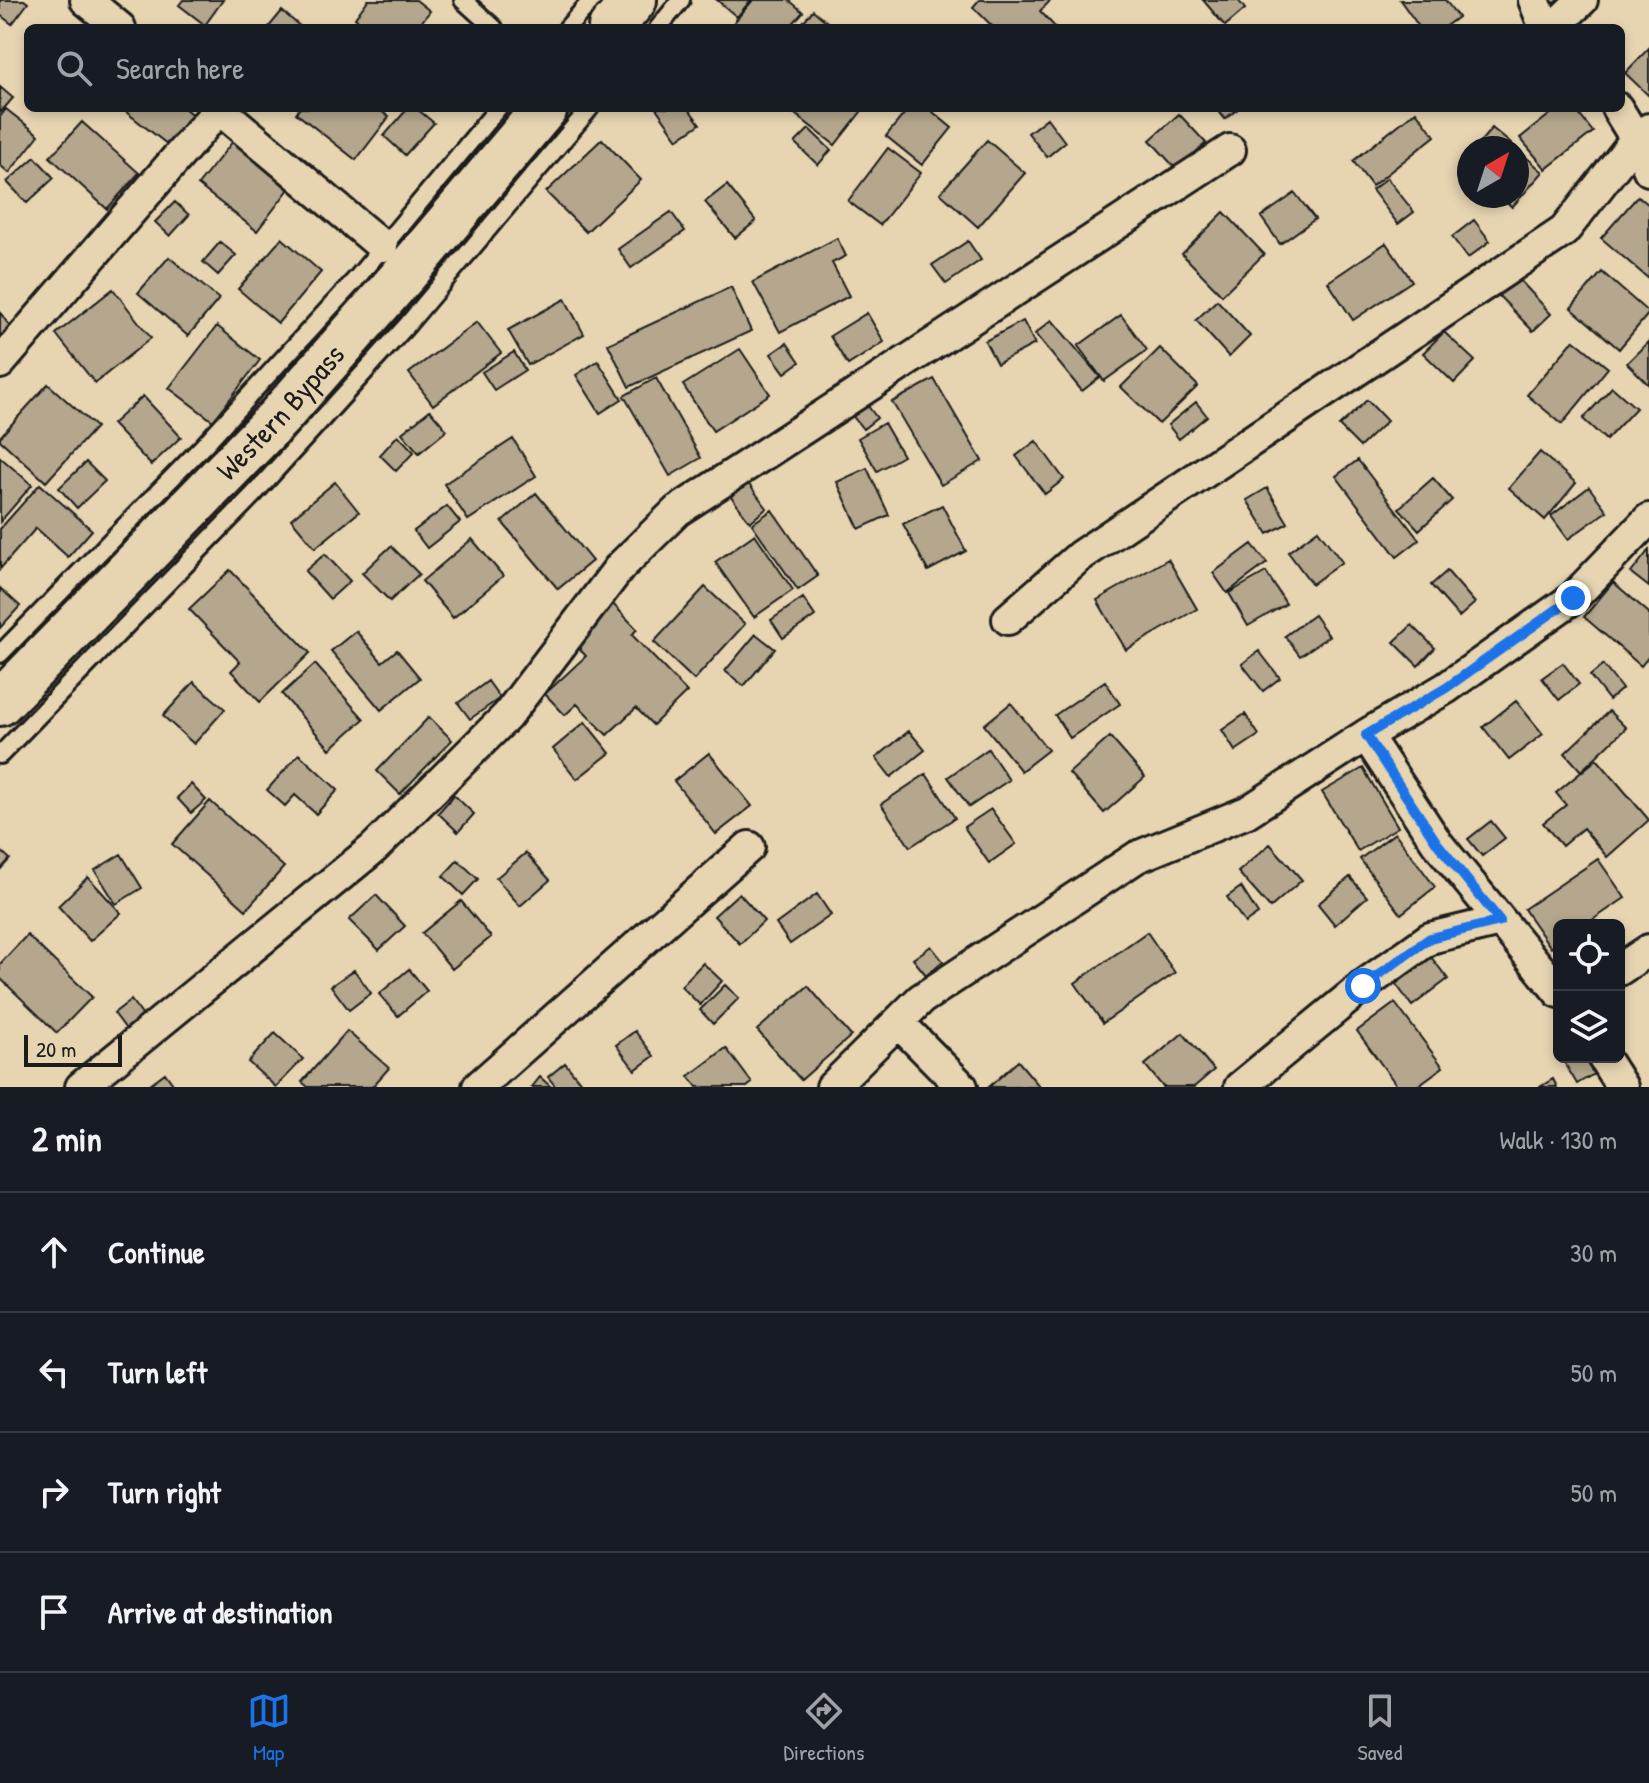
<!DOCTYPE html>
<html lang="en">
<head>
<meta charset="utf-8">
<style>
  :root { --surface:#171b24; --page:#20242c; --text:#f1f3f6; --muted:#9ea1a6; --line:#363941; --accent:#1a73e8 }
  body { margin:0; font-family:"Patrick Hand",sans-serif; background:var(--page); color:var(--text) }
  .controls { position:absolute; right:24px; bottom:24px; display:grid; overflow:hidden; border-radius:12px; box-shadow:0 4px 12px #0003 }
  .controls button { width:72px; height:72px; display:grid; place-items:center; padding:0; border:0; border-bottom:2px solid var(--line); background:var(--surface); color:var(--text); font:40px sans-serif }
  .compass { position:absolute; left:1457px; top:136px; width:72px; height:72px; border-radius:50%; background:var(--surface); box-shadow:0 4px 12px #0003; rotate:39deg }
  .scale { position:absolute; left:24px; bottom:20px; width:98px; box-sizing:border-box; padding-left:8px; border:4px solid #1c1c1c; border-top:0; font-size:22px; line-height:28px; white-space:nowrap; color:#1c1c1c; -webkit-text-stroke:6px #e7d5b2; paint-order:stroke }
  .stop { position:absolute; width:24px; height:24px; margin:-18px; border:6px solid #1a73e8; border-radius:50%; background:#fff }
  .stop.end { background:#1a73e8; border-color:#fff; box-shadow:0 2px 8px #0008 }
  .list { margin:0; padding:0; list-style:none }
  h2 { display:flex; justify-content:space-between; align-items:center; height:104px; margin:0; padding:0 32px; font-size:34px }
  h2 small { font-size:26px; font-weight:400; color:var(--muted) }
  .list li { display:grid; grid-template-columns:52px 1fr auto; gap:24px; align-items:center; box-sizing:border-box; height:120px; padding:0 32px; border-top:2px solid var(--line) }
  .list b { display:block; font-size:30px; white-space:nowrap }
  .list em { font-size:26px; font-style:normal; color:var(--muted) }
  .icon { flex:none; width:44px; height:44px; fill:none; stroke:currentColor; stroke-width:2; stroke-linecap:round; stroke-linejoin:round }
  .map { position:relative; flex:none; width:1649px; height:1087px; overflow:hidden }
  .search { position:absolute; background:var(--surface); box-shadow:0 4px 12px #0003; left:24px; right:24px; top:24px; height:88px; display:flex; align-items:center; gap:20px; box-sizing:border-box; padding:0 28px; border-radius:12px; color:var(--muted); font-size:30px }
  .sheet { height:584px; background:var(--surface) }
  nav { display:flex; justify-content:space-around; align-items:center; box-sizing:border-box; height:112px; border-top:2px solid var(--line); background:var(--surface); font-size:22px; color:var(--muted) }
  nav a { display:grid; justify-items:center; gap:4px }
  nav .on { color:var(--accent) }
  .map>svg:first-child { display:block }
</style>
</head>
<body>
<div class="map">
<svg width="1649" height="1087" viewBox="0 0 1649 1087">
  <rect width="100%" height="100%" fill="#e7d5b2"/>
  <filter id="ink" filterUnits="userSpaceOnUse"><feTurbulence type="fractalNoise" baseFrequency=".0125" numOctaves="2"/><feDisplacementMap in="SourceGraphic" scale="16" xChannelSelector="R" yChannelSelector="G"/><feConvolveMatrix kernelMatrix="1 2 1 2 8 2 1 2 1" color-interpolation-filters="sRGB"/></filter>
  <g filter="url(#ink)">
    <path fill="#b4a78d" stroke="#1c1c1c" stroke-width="2" d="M0,0H24L28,3L12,24L0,15Z
      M183,0H223L205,25L179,5Z
      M368,0H416L430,11L417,28H368L355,18Z
      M717,0H751L737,17Z
      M753,0H789L803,12L789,28H729Z
      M979,0H1051L1040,11L1056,28H994L973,7Z
      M1203,0H1238L1245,9L1225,26Z
      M1400,0H1445L1458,17L1443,28H1420Z
      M813,10L834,28H798Z
      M282,11L302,28H268Z
      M1649,48V96L1625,73Z
      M0,87L13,98L0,113Z
      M121,108H184L195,117L172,148Z
      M300,108H377L389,117L356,160L296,113Z
      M408,108H416L434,123L405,155L384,136Z
      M656,108H688L700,124L678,139Z
      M800,108H864L835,145L795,114Z
      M909,108H928L952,128L922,165L886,136Z
      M1216,108H1239L1225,119Z
      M1558,108H1574L1593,132L1546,169L1520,138Z
      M6,109L39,135L9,173L0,165V117Z
      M1416,111L1435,136L1372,186L1353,161Z
      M1179,114L1206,143L1177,170L1150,140Z
      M1047,118L1065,142L1047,157L1028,133Z
      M82,122L139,173L107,209L50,157Z
      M1492,128L1516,148H1475Z
      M809,129L831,150L818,165L795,143Z
      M602,139L641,180L586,232L546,192Z
      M234,140L292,185L257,231L198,185Z
      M987,140L1025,173L978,227L940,193Z
      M888,148L921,173L880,225L848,201Z
      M1517,149L1543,172L1512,207L1500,196H1517Z
      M35,157L54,178L27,203L7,182Z
      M1387,178L1414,212L1398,224L1372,190Z
      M727,185L756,221L735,238L705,202Z
      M1295,193L1315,219L1280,244L1261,217Z
      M1638,196L1649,205V279L1601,238Z
      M175,202L189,215L170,236L155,222Z
      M671,212L685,231L631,268L618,249Z
      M1224,212L1264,254L1222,295L1182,254Z
      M1474,220L1490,241L1468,258L1452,237Z
      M282,238L321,272L278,323L238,289Z
      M837,238L846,256L832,263L849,296L780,332L753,282Z
      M968,241L981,260L946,284L932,265Z
      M220,242L236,255L218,275L203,262Z
      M1386,243L1412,281L1353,320L1328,282Z
      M169,257L219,299L188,336L138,293Z
      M1602,272L1649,313L1619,349L1571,308Z
      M1517,277L1551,314L1533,331L1498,295Z
      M731,287L751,331L629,387L608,344Z
      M113,289L151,338L95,383L56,334Z
      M565,299L584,334L528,365L508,330Z
      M1217,300L1250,336L1229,357L1196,320Z
      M0,312L14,333L0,342Z
      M867,313L884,342L848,365L830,336Z
      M1121,315L1147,350L1104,381L1078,346Z
      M1052,320L1100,377L1082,391L1035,334Z
      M1023,321L1035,344L997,364L985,341Z
      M477,322L501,353L433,405L409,373Z
      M217,326L260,360L213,421L169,388Z
      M1444,332L1475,361L1454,383L1423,353Z
      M1574,340L1608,368L1562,424L1527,395Z
      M1649,341V385L1627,363Z
      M787,343L800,362L785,373L771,354Z
      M1160,348L1198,386L1159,424L1121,387Z
      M740,349L770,394L713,431L683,385Z
      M514,352L525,370L494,390L482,372Z
      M598,361L622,399L600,413L576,375Z
      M656,378L701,458L670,476L624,396Z
      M934,379L982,461L941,485L892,402Z
      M48,384L96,427L46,482L0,440V437Z
      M1612,387L1636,408L1606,440L1583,419Z
      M143,396L181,437L151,465L112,424Z
      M861,397L877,418L863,429L847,409Z
      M1367,400L1387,421L1360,447L1339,426Z
      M1196,402L1207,416L1179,439L1168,425Z
      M430,410L447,430L419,453L402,433Z
      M884,423L903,456L877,471L858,438Z
      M398,435L414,452L396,471L380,455Z
      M513,439L536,476L468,520L444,484Z
      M1036,441L1064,479L1045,494L1016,456Z
      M1540,452L1576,483L1545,520L1509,488Z
      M0,457L32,485L0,522Z
      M1358,460L1419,540L1397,557L1336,476Z
      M86,462L105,481L77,508L59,488Z
      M867,468L889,515L859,529L837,482Z
      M741,474L767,508L750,522L724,487Z
      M1433,478L1452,500L1419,530L1399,508Z
      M335,482L359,512L315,548L291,519Z
      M40,484L92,530L68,557L36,528L0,569V529Z
      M1589,487L1607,511L1568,539L1551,516Z
      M1267,488L1288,523L1268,534L1247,500Z
      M536,493L592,561L558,589L502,522Z
      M942,505L966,551L928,571L903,524Z
      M447,506L460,522L427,548L414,531Z
      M772,510L818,576L798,590L752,524Z
      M1318,530L1342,562L1312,584L1288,552Z
      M755,534L793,590L754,617L715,562Z
      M472,539L503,576L453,618L422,581Z
      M1252,544L1267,563L1227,593L1213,573Z
      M391,546L419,574L390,601L362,573Z
      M1649,550V587L1631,573Z
      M325,554L350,581L330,599L305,571Z
      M1168,559L1197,609L1126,650L1097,600Z
      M230,570L310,653L260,702L231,671L240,662L189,609Z
      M1447,571L1475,603L1459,617L1431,585Z
      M1266,572L1286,604L1248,626L1229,593Z
      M1613,582L1649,613V656L1641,666L1584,617Z
      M705,587L745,624L694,680L654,642Z
      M0,588L20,606L0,628Z
      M803,598L815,616L783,638L771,620Z
      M611,602L637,629L632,635L687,692L653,725L636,708L607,735L577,704L565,715L545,694L586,656L571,640Z
      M1314,615L1329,636L1300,656L1285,636Z
      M1412,625L1435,648L1418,666L1394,642Z
      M356,631L382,662L397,650L420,678L381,710L331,651Z
      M756,634L775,649L744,686L725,671Z
      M1259,651L1280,678L1263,691L1242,664Z
      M1563,663L1579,684L1559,700L1542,678Z
      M315,664L364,719L330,749L282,694Z
      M1603,665L1622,689L1609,700L1590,676Z
      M488,681L500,698L470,719L458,703Z
      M1105,681L1120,704L1070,738L1055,715Z
      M194,682L225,709L194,744L163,716Z
      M1516,701L1543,734L1509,760L1483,727Z
      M1011,703L1048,750L1021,771L984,725Z
      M1609,711L1626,728L1581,771L1565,753Z
      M1245,714L1259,735L1235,751L1222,730Z
      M429,717L452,740L400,794L377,771Z
      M585,722L610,753L577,779L553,749Z
      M909,731L925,750L891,777L876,758Z
      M1110,737L1145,777L1104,813L1069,773Z
      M988,749L1009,780L969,807L948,777Z
      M709,753L752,806L716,834L674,781Z
      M299,754L338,790L316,814L295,795L285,806L267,790Z
      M1597,759L1649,820L1607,857L1583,828L1562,846L1543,823L1566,805L1556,793Z
      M1363,768L1398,827L1358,851L1322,792Z
      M926,774L955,818L910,847L881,804Z
      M191,784L206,800L191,813L177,798Z
      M454,795L474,814L458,832L438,813Z
      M210,801L284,867L246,910L172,844Z
      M991,809L1016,844L989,863L964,827Z
      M1491,821L1505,838L1482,856L1468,839Z
      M1395,833L1435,887L1401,914L1360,859Z
      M1270,844L1302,880L1270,908L1238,872Z
      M0,850L10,859L0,870Z
      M526,853L550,880L520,906L496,878Z
      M121,854L142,888L116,904L95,870Z
      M1598,859L1625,898L1585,925H1559V943L1551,948L1524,909Z
      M458,860L478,879L463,895L443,876Z
      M88,877L121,913L90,941L58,906Z
      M1350,877L1367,897L1335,925L1318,904Z
      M1241,887L1258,914L1245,923L1227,897Z
      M739,893L764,921L740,944L714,916Z
      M817,894L831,915L790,944L776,924Z
      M376,895L405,926L379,950L349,920Z
      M461,901L491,937L452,969L422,933Z
      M1147,932L1175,973L1103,1023L1075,983Z
      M27,935L92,997L57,1033L0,978V964Z
      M931,946L943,961L926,975L913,959Z
      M1431,957L1448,979L1412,1006L1396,984Z
      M703,963L722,981L700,1005L681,986Z
      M409,969L427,991L398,1016L379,994Z
      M354,970L371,993L349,1010L331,986Z
      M725,985L739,998L713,1024L700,1010Z
      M808,986L851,1036L801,1080L757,1030Z
      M131,1000L143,1016L126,1029L114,1013Z
      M1395,1003L1443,1067L1416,1087H1398L1357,1031Z
      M347,1031L389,1068L372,1087H308L302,1082Z
      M635,1031L654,1056L635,1070L616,1045Z
      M275,1033L303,1059L276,1087L248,1062Z
      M1183,1033L1214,1070L1194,1087H1163L1145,1065Z
      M726,1048L752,1083L747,1087H697L689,1076Z
      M1561,1057H1584L1594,1074L1577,1084Z
      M1018,1061L1040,1087H989Z
      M565,1063L583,1085L580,1087H556L548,1077Z
      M165,1073L175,1087H146Z
      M540,1077L551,1087H532Z
      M1553,1079L1557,1087H1540Z"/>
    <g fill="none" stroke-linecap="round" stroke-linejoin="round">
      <g stroke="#1c1c1c" stroke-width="22">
        <path id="lane" d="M463,0L494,28
          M567,28L592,0
          M658,28L681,0
          M0,654L204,445L356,279L498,108
          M0,755L254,494L408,324L590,108"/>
      </g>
      <g stroke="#1c1c1c" stroke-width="36">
        <path id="street" d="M86,0L120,28
          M1534,0L1545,28
          M1553,28L1582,0
          M218,108L382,246
          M1617,108L1636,139L1649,170
          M0,363L219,109
          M1008,619L1080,556L1564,231L1636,139L1649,129
          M1366,735L1437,843L1559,992
          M1619,970L1649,950
          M898,1022L962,1087
          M1603,1057L1622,1087
          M81,1087L374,848L507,716L620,567L677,511L1230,150
          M478,1087L749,847
          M832,1087L921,999L1137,857L1247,812L1366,735L1446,688L1573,598L1649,519
          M1240,1087L1363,986L1430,938L1500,921"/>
      </g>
      <g stroke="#1c1c1c" stroke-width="50">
        <g id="primary">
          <path d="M611,28L634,0"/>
          <path id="s1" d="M0,703L279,417L409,269L545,108"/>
        </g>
      </g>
      <use href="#lane" stroke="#e7d5b2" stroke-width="16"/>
      <use href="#street" stroke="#e7d5b2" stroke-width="30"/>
      <use href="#primary" stroke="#e7d5b2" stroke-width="44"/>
    </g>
  </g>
  <g fill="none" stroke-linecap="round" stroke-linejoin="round" filter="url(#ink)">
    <path stroke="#1a73e8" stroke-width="10" d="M1363,986L1430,938L1500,921L1437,843L1366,735L1446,688L1573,598"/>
  </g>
  <g text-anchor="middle" stroke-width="6" stroke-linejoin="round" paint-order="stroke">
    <g font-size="30" fill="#1c1c1c" stroke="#e7d5b2">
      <text dy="10" stroke="none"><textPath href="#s1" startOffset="404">Western Bypass</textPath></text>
    </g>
  </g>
</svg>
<div class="controls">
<button><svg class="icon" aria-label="locate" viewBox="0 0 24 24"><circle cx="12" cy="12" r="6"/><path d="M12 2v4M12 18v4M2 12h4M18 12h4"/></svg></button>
<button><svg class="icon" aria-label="layers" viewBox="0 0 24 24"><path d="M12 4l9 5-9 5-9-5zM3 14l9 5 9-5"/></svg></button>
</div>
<svg class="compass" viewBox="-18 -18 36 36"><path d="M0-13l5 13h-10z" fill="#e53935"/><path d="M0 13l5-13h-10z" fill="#9ea1a6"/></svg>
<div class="scale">20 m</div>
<div class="stop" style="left:1363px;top:986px"></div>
<div class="stop end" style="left:1573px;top:598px"></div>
<div class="search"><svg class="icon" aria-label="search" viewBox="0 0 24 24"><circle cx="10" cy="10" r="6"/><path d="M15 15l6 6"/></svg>Search here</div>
</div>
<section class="sheet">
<h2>2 min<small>Walk · 130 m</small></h2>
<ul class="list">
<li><svg class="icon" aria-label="ahead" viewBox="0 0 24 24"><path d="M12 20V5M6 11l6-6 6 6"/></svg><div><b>Continue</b></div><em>30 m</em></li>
<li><svg class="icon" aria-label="left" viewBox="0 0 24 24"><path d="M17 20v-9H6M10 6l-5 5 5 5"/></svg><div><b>Turn left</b></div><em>50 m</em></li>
<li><svg class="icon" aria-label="right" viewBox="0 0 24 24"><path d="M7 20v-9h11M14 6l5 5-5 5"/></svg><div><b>Turn right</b></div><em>50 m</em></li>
<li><svg class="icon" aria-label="arrive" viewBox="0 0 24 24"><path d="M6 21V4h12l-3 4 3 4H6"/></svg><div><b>Arrive at destination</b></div></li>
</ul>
</section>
<nav>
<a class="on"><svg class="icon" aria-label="map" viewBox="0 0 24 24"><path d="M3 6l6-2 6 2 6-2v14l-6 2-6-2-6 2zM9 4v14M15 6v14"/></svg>Map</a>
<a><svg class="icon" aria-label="directions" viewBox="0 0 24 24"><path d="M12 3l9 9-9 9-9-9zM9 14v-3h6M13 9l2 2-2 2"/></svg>Directions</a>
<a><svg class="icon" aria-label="saved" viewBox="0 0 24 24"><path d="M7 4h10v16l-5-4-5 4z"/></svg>Saved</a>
</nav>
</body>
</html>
